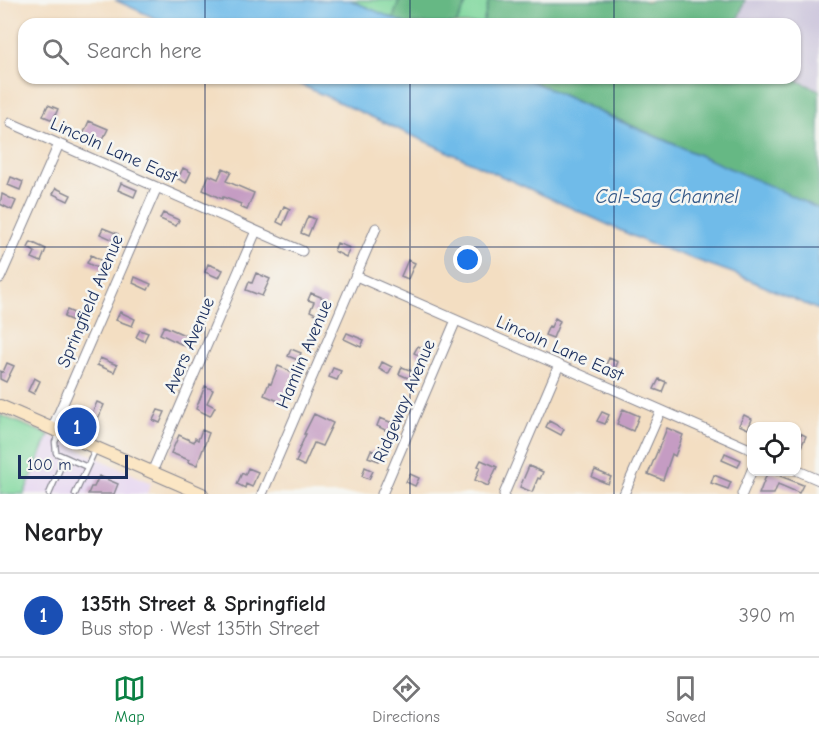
<!DOCTYPE html>
<html lang="en">
<head>
<meta charset="utf-8">
<style>
  :root { --surface:#fff; --page:#f6f6f6; --text:#202124; --muted:#757577; --line:#e0e0e0; --accent:#0b8043 }
  body { margin:0; font-family:"Comic Neue",sans-serif; background:var(--page); color:var(--text) }
  .controls { position:absolute; right:18px; bottom:18px; display:grid; overflow:hidden; border-radius:12px; box-shadow:0 2px 4px #0004 }
  .controls button { width:54px; height:54px; display:grid; place-items:center; padding:0; border:0; border-bottom:2px solid var(--line); background:var(--surface); color:var(--text); font:30px sans-serif }
  .scale { position:absolute; left:18px; bottom:15px; width:110px; box-sizing:border-box; padding-left:6px; border:3px solid #1b2f5e; border-top:0; font-size:16px; line-height:21px; white-space:nowrap; color:#1b2f5e; -webkit-text-stroke:4px #f6f6f2; paint-order:stroke }
  .you { position:absolute; left:468px; top:260px; width:21px; height:21px; margin:-15px; border:4px solid #fff; border-radius:50%; background:#1a73e8; box-shadow:0 0 0 9px #1a73e833 }
  .badge { display:grid; place-items:center; width:39px; height:39px; border-radius:50%; background:var(--accent); color:#fff; font-size:20px; font-weight:700 }
  .pin { position:absolute; translate:-50% -50%; border:3px solid #fff; box-shadow:0 2px 6px #0006 }
  .list { margin:0; padding:0; list-style:none }
  h2 { display:flex; justify-content:space-between; align-items:center; height:78px; margin:0; padding:0 24px; font-size:26px }
  h2 small { font-size:20px; font-weight:400; color:var(--muted) }
  .list li { display:grid; grid-template-columns:39px 1fr auto; gap:18px; align-items:center; box-sizing:border-box; height:84px; padding:0 24px; border-top:2px solid var(--line) }
  .list b { display:block; font-size:22px; white-space:nowrap }
  .list p { margin:0; font-size:20px; white-space:nowrap; color:var(--muted) }
  .list em { font-size:20px; font-style:normal; color:var(--muted) }
  .icon { flex:none; width:33px; height:33px; fill:none; stroke:currentColor; stroke-width:2; stroke-linecap:round; stroke-linejoin:round }
  .map { position:relative; flex:none; width:819px; height:494px; overflow:hidden }
  .search { position:absolute; background:var(--surface); box-shadow:0 2px 4px #0004; left:18px; right:18px; top:18px; height:66px; display:flex; align-items:center; gap:15px; box-sizing:border-box; padding:0 21px; border-radius:18px; color:var(--muted); font-size:22px }
  .sheet { height:162px; background:var(--surface) }
  nav { display:flex; justify-content:space-around; align-items:center; box-sizing:border-box; height:84px; border-top:2px solid var(--line); background:var(--surface); font-size:16px; color:var(--muted) }
  nav a { display:grid; justify-items:center; gap:3px }
  nav .on { color:var(--accent) }
  .map>svg:first-child { display:block }
</style>
</head>
<body>
<div class="map">
<svg width="819" height="494" viewBox="0 0 819 494">
  <rect width="100%" height="100%" fill="#f6f6f2"/>
  <filter id="ink" filterUnits="userSpaceOnUse"><feTurbulence type="fractalNoise" baseFrequency=".0167" numOctaves="2"/><feDisplacementMap in="SourceGraphic" scale="12" xChannelSelector="R" yChannelSelector="G"/><feConvolveMatrix kernelMatrix="1 2 1 2 8 2 1 2 1" color-interpolation-filters="sRGB"/></filter>
  <filter id="wash" filterUnits="userSpaceOnUse"><feTurbulence type="fractalNoise" baseFrequency=".008" numOctaves="4" result="noise"/><feDisplacementMap in="SourceGraphic" scale="24" xChannelSelector="R" yChannelSelector="G"/><feGaussianBlur stdDeviation="1.35" result="paint"/><feColorMatrix in="noise" values="0 0 0 0 0 0 0 0 0 0 0 0 0 0 0 0 0 1.4 0 .05"/><feComposite in="paint" operator="in"/></filter>
  <g filter="url(#wash)">
    <rect width="100%" height="100%" fill="#f3dec2"/>
    <path fill="#e5d3f1" d="M49,435L151,483L147,494H24Z"/>
    <path fill="#c7c0d9" d="M745,0H819V90L791,78H795V24H736Z"/>
    <path fill="#7ed79c" stroke="#4c837d" stroke-width="1.5" d="M350,0H399L393,19Z
      M468,0H489L483,24H456Z
      M0,415L49,435L24,494H0Z"/>
    <path fill="#66b884" stroke="#407471" stroke-width="1.5" d="M399,0H468L456,24H406L393,19Z
      M489,0H641L648,2L654,0H745L736,24H483Z
      M525,78H791L819,90V209C722,163 622,123 525,78Z"/>
    <path fill="#70bbe9" stroke="#4675a4" stroke-width="1.5" d="M115,0H350L406,24H168Z
      M286,78H525L603,114L775,188L819,209V310L733,273L648,243Z"/>
    <g id="blocks">
      <path fill="#c59cc3" d="M48,105L58,109L53,120L43,116Z
        M89,121L108,129L100,145L82,137Z
        M183,168L191,172L186,183L178,179Z
        M223,168L231,172L226,181L254,193L247,210L240,207L241,204L223,197L222,199L203,190L209,175L218,179Z
        M11,177L23,182L20,190L8,185Z
        M121,183L137,190L134,197L118,190Z
        M56,188L71,195L68,201L53,194Z
        M2,194L16,201L12,210L0,204Z
        M284,206L290,209L283,225L277,222Z
        M163,213L179,220L176,226L160,219Z
        M308,216L315,219L308,236L301,233Z
        M103,228L118,234L116,241L100,234Z
        M31,242L46,249L41,262L32,258L35,252L28,248Z
        M337,243L350,248L346,257L334,251Z
        M91,255L104,262L101,270L87,263Z
        M408,260L415,263L408,279L401,276Z
        M208,264L223,270L219,278L205,272Z
        M256,273L270,279L262,296L246,290L249,282L252,283Z
        M135,277L151,284L148,290L133,283Z
        M311,293L328,300L320,316L310,311L314,302L308,300Z
        M67,310L83,317L80,324L64,317Z
        M120,312L135,319L132,326L116,320Z
        M555,318L560,321L553,338L545,335L549,326L551,327Z
        M164,326L189,337L185,346L160,334Z
        M140,330L148,333L144,341L136,337Z
        M347,333L364,340L361,347L344,339Z
        M418,346L427,350L424,358L414,353Z
        M291,349L301,353L298,360L288,356Z
        M100,358L117,365L114,372L97,365Z
        M609,358L618,362L614,371L605,367Z
        M382,362L392,367L388,374L379,369Z
        M7,363L14,366L6,382L0,379V371L3,372Z
        M278,366L295,373L292,380L291,379L286,390L288,391L283,403L264,395L269,383L271,384Z
        M402,367L417,373L413,380L399,374Z
        M333,368L341,371L337,380L329,377Z
        M34,378L40,381L34,394L28,391Z
        M659,379L666,382L662,392L654,389Z
        M205,386L213,390L207,403L215,407L210,416L196,409Z
        M97,402L104,405L96,423L89,420Z
        M623,409L639,416L633,431L617,424Z
        M158,410L165,412L160,423L153,420Z
        M602,412L609,415L605,424L597,421Z
        M314,414L333,423L322,446L314,443L304,466L296,462L299,456L297,454L306,434H304Z
        M744,415L752,419L748,429L739,425Z
        M380,418L395,424L391,433L377,426Z
        M549,421L564,429L561,435L546,427Z
        M667,428L683,435L675,456L672,454L663,480L648,474Z
        M202,430L209,433L197,465L188,462L189,460L171,453L179,435L194,442L195,438L198,440Z
        M800,433L806,436L796,458V440Z
        M371,450L382,455L379,461L368,457Z
        M725,453L741,460L738,467L722,460Z
        M481,460L497,467L488,486L475,480L480,467L478,466Z
        M529,466L543,472L540,479L538,478L532,492L520,487Z
        M365,467L373,471L369,479L362,476Z
        M248,468L258,472L252,487L246,484L245,488L237,484L242,473L245,475Z
        M595,470L611,477L608,484L592,477Z
        M768,471L803,485L799,493L778,484L774,494H759Z
        M410,474L419,478L415,486L406,482Z
        M714,475L731,482L728,489L711,483Z
        M99,476L118,484L114,494H88L91,487H94Z"/>
    </g>
  </g>
  <g filter="url(#ink)">
    <use href="#blocks" fill-opacity="0" stroke="#878690" stroke-width="1.5"/>
    <g fill="none" stroke-linecap="round" stroke-linejoin="round">
      <g stroke="#878690" stroke-width="7">
        <path id="lane" d="M65,457L87,467
          M49,494L65,457L56,453L55,442L60,432
          M75,494L96,448"/>
      </g>
      <g stroke="#878690" stroke-width="11">
        <path id="street" d="M11,123L302,251
          M356,276L752,450
          M0,278L59,144
          M52,429L157,187
          M796,470L819,480
          M152,472L256,231
          M262,494L376,228
          M382,494L456,320
          M504,494L559,365
          M624,494L661,410
          M742,494L752,470"/>
      </g>
      <g stroke="#878690" stroke-width="14">
        <path id="secondary" d="M0,406L202,494"/>
      </g>
      <use href="#lane" stroke="#fff" stroke-width="4.5"/>
      <use href="#street" stroke="#fff" stroke-width="9"/>
      <use href="#secondary" stroke="#fbe6c4" stroke-width="12"/>
    </g>
  </g>
  <path fill="none" stroke="#1b2f5e" stroke-width="1.5" stroke-opacity="0.55" d="M205,0V24M410,0V24M614,0V24M205,78V494M410,78V494M614,78V494M0,247H819"/>
  <g text-anchor="middle" stroke-width="5" stroke-linejoin="round" paint-order="stroke">
    <g font-size="18" fill="#1b2f5e" stroke="#f6f6f2">
      <text transform="translate(114 150) rotate(24)" y="6">Lincoln Lane East</text>
      <text transform="translate(90 301) rotate(-67)" y="6">Springfield Avenue</text>
      <text transform="translate(189 345) rotate(-67)" y="6">Avers Avenue</text>
      <text transform="translate(560 348) rotate(24)" y="6">Lincoln Lane East</text>
      <text transform="translate(304 354) rotate(-67)" y="6">Hamlin Avenue</text>
      <text transform="translate(404 401) rotate(-67)" y="6">Ridgeway Avenue</text>
    </g>
    <g font-size="20" font-style="italic" fill="#355988" stroke="#f6f6f2">
      <text x="667" y="203">Cal-Sag Channel</text>
    </g>
  </g>
</svg>
<div class="controls">
<button><svg class="icon" aria-label="locate" viewBox="0 0 24 24"><circle cx="12" cy="12" r="6"/><path d="M12 2v4M12 18v4M2 12h4M18 12h4"/></svg></button>
</div>
<div class="scale">100 m</div>
<div class="you"></div>
<div class="pin badge" style="left:77px;top:427px;background:#1a4fb4">1</div>
<div class="search"><svg class="icon" aria-label="search" viewBox="0 0 24 24"><circle cx="10" cy="10" r="6"/><path d="M15 15l6 6"/></svg>Search here</div>
</div>
<section class="sheet">
<h2>Nearby<small></small></h2>
<ul class="list">
<li><span class="badge" style="background:#1a4fb4">1</span><div><b>135th Street &amp; Springfield</b><p>Bus stop · West 135th Street</p></div><em>390 m</em></li>
</ul>
</section>
<nav>
<a class="on"><svg class="icon" aria-label="map" viewBox="0 0 24 24"><path d="M3 6l6-2 6 2 6-2v14l-6 2-6-2-6 2zM9 4v14M15 6v14"/></svg>Map</a>
<a><svg class="icon" aria-label="directions" viewBox="0 0 24 24"><path d="M12 3l9 9-9 9-9-9zM9 14v-3h6M13 9l2 2-2 2"/></svg>Directions</a>
<a><svg class="icon" aria-label="saved" viewBox="0 0 24 24"><path d="M7 4h10v16l-5-4-5 4z"/></svg>Saved</a>
</nav>
</body>
</html>
